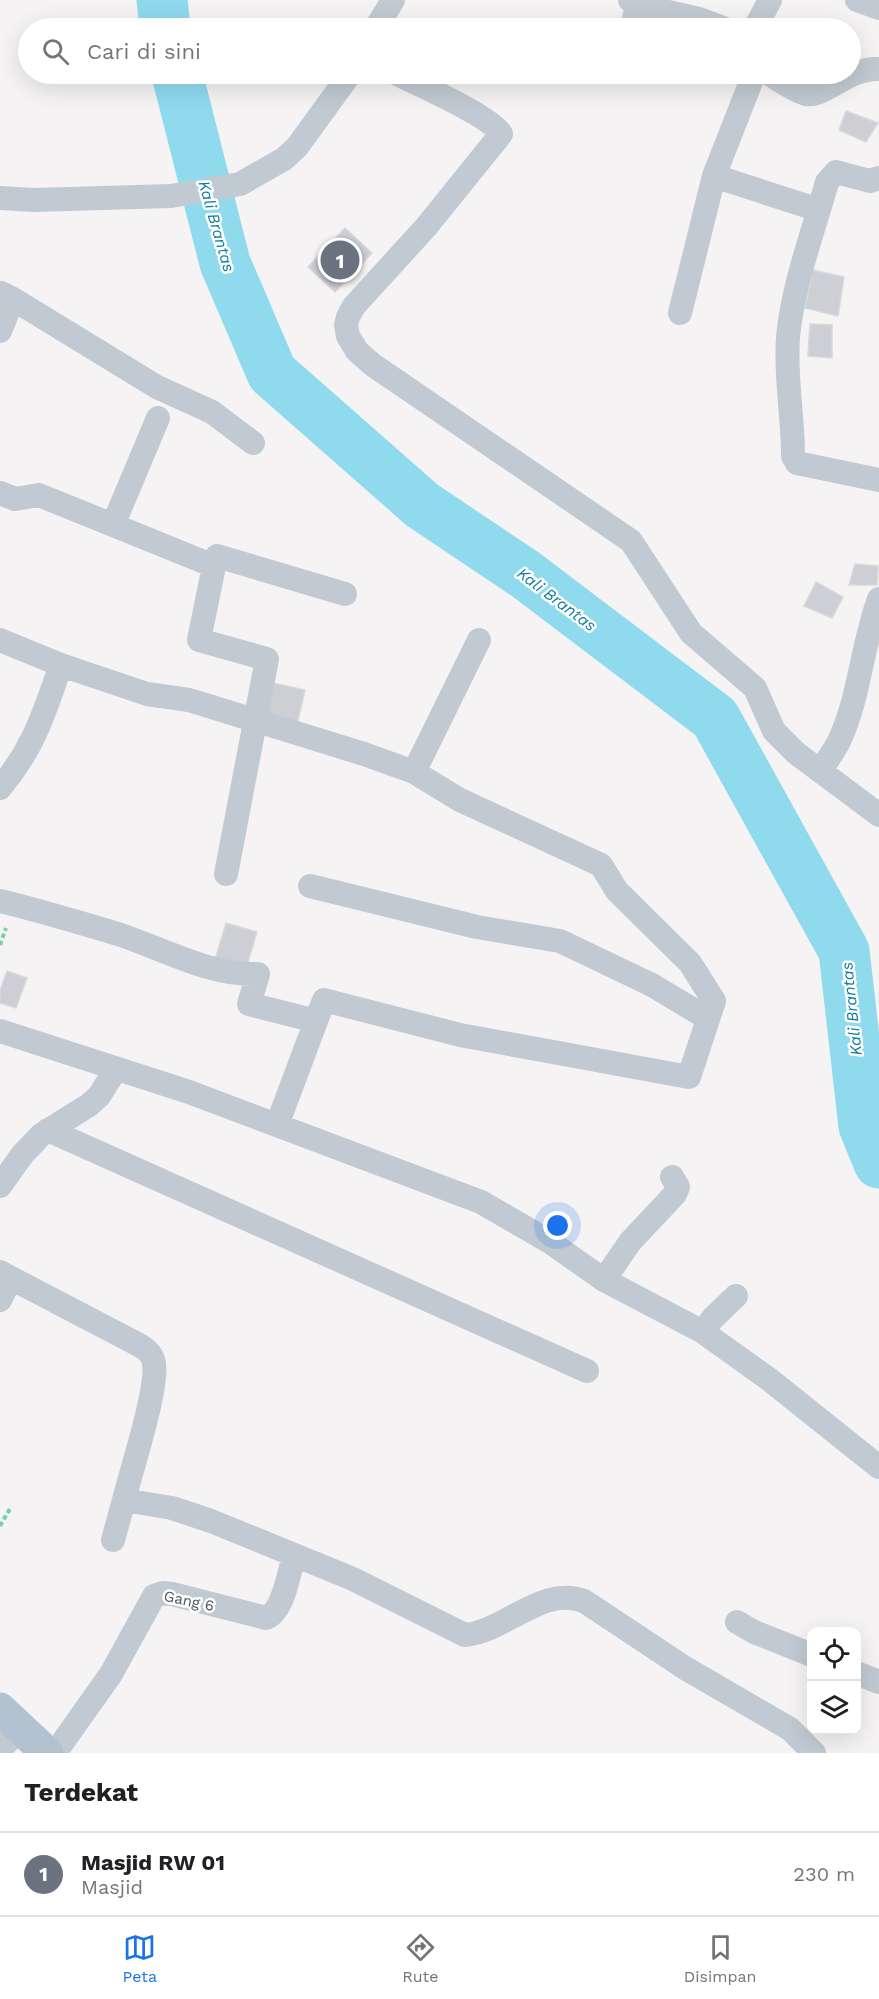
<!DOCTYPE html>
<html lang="id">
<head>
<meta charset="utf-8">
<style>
  :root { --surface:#fff; --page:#f2f2f2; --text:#202124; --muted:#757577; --line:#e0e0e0; --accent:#1a73e8 }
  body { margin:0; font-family:"Work Sans",sans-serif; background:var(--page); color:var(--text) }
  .controls { position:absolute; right:18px; bottom:18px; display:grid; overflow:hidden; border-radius:12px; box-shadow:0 6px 24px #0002 }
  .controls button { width:54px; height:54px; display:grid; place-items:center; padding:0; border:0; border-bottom:2px solid var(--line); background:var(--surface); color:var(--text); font:30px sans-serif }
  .you { position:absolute; left:558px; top:1226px; width:21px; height:21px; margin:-15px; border:4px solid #fff; border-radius:50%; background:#1a73e8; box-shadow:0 0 0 9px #1a73e833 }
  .badge { display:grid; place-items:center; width:39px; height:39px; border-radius:50%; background:var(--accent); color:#fff; font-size:20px; font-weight:700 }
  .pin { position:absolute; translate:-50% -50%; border:3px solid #fff; box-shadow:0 2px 6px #0006 }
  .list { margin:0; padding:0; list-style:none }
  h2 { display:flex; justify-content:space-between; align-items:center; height:78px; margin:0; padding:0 24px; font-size:26px }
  h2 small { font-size:20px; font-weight:400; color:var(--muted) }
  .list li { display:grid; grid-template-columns:39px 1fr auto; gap:18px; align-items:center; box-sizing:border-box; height:84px; padding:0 24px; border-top:2px solid var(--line) }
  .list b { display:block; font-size:22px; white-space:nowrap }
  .list p { margin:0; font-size:20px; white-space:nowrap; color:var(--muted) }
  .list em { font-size:20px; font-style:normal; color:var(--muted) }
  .icon { flex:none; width:33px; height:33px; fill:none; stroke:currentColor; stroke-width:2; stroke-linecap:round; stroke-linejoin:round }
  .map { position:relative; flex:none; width:879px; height:1753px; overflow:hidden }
  .search { position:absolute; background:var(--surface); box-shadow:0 6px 24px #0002; left:18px; right:18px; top:18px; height:66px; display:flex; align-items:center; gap:15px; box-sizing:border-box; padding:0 21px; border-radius:33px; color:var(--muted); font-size:22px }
  .sheet { height:162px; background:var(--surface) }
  nav { display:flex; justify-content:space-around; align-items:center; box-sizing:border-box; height:84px; border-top:2px solid var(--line); background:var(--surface); font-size:16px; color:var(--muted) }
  nav a { display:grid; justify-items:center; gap:3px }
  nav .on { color:var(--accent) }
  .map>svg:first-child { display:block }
</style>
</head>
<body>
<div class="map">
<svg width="879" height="1753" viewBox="0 0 879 1753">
  <rect width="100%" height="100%" fill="#f5f3f3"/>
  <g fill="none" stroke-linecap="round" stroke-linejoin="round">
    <path stroke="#90daee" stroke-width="51" d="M162,0L165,28
      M177,74L225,263L272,373L422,505L525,574L715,718L844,951L864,1126L879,1163"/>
  </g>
  <path fill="#cdcfd5" stroke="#d7d9de" stroke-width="1.5" d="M846,111L878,123L866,142L839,130Z
    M345,228L372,253L335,292L308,267Z
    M813,270L844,277L838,316L805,308Z
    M810,324L832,325V358L808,356Z
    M855,564L878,566L877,585H849Z
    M816,582L843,597L832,618L804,606Z
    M264,681L305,690L297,725L257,716Z
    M226,923L257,932L245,972L214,963Z
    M7,971L27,978L16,1008L0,1003V991Z"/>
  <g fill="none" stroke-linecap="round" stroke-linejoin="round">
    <path stroke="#7ad0a6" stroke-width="4" stroke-dasharray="4.5 3" stroke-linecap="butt" d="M0,945L6,928
      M0,1526L11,1507"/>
    <path stroke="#c1cad2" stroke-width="24" d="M630,0L638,5L699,19L723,28
      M857,0L879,8
      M376,28L393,0
      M632,28L638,0
      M755,28L770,0
      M397,74C418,84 492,117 501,134L426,227L354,306L348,317L346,325L348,336L357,351L373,365L631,541L691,633L755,688L774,731L796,753L879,815
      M769,74C781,81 793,90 806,94C823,98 849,67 879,69
      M714,176L819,210
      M879,178L870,181L836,172L827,182C813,233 793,284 788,337C785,377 793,416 793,456L797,463L879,480
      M0,198L34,200L171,196L240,184L284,159L297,147L350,74
      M13,299L157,387L212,412L253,443
      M680,313L714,176L754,74
      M0,331L13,299L1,293
      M0,493L15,499L39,495L214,566L217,556L345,594
      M113,525L158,418
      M214,566L199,640L267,659L226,874
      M0,640L61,665L147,694L189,700L364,754L414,772L460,800L601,865L617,891L690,963L714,1001L689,1077L460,1035L324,1000L316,1021L249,1004L258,974C211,976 165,950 121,935C81,923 41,911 0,901
      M820,771C827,761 835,750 840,739C860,695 862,645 879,599
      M414,772L479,640
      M0,788C35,746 43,715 61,665
      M310,886L477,927L560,941L652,985L707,1018
      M0,1031L189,1092L481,1202L550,1242L604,1280L703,1332L770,1380L879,1467
      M277,1125L316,1021
      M48,1130L587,1371
      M0,1186L22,1155L41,1135L89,1105L99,1096L116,1069
      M0,1272L11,1278L0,1300
      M11,1278L141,1346C148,1351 153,1355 154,1364C158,1389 131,1471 124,1500
      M604,1280L630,1242L675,1194L678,1187L672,1177
      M703,1332L713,1318L736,1296
      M113,1540L124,1500L172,1508L211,1521L353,1579L465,1635C506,1631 542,1585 584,1601L685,1668L790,1729L814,1753
      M737,1622L754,1632L812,1655
      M856,1673L879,1682
      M0,1750L20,1728
      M55,1753L111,1674L154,1596L163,1593L172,1594L266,1618C284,1611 289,1572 294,1555"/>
    <path stroke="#b3c2d1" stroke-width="33" d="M0,1709L47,1753"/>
  </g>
  <g text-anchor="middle" stroke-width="5" stroke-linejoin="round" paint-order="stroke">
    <g font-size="15" fill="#4a5661" stroke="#fff">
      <text transform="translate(189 1601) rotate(12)" y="5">Gang 6</text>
    </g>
    <g font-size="16" font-style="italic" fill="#0c7c9b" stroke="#fff">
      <text transform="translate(217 226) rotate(74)" y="6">Kali Brantas</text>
      <text transform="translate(557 599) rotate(37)" y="6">Kali Brantas</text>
      <text transform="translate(851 1009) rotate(-96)" y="6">Kali Brantas</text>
    </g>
  </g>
</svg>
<div class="controls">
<button><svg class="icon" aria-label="locate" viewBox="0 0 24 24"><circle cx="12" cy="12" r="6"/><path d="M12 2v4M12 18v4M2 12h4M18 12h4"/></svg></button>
<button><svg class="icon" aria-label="layers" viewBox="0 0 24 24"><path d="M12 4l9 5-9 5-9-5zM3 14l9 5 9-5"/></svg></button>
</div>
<div class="you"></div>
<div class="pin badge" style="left:340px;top:260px;background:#6b7280">1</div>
<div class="search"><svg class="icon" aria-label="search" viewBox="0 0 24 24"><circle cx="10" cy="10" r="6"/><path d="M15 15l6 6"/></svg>Cari di sini</div>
</div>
<section class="sheet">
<h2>Terdekat<small></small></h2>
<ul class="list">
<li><span class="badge" style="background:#6b7280">1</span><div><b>Masjid RW 01</b><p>Masjid</p></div><em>230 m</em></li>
</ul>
</section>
<nav>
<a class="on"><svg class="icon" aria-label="map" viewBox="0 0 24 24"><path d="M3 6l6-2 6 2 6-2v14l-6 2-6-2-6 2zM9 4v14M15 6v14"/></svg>Peta</a>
<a><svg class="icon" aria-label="directions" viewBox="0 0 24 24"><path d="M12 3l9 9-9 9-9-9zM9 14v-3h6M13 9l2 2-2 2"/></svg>Rute</a>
<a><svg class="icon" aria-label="saved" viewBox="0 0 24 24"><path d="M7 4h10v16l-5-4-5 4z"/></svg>Disimpan</a>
</nav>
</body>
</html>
